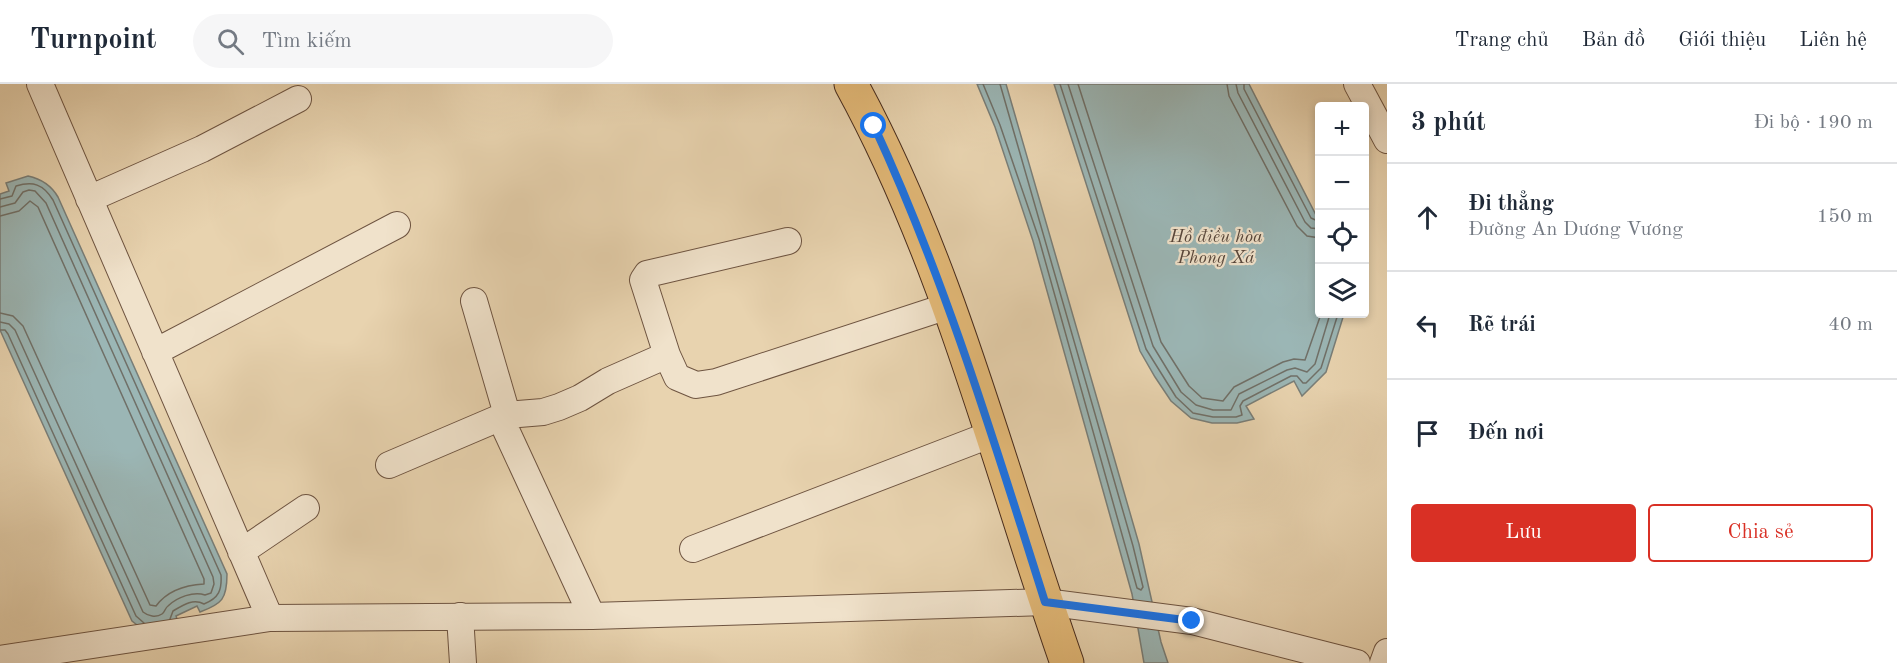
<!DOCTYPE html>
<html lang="vi">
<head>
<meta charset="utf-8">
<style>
  :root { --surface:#fff; --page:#f6f6f7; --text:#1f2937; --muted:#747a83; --line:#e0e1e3; --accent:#d93025 }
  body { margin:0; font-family:"Old Standard TT",serif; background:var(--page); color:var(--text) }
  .controls { position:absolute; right:18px; top:18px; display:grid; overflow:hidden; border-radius:6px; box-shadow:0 3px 9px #0003 }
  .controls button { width:54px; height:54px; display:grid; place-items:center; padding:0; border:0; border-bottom:2px solid var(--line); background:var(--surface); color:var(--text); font:30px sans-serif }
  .stop { position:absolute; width:18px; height:18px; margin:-14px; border:4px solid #1a73e8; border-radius:50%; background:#fff }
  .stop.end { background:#1a73e8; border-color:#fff; box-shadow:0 2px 6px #0008 }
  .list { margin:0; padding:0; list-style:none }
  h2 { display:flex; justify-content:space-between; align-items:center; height:78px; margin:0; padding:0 24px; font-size:26px }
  h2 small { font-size:20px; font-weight:400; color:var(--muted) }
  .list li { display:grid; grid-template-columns:39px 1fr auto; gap:18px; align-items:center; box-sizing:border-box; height:108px; padding:0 24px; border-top:2px solid var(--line) }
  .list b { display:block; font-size:22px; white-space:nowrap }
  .list p { margin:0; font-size:20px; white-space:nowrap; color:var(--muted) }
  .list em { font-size:20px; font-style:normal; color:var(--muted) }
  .actions { display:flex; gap:12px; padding:18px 24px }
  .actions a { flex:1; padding:14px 0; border:2px solid var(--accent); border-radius:6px; text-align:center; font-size:21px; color:var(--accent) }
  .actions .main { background:var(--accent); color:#fff }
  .icon { flex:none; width:33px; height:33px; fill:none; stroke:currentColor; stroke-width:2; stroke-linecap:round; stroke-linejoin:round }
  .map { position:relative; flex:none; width:1387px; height:579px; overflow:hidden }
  header { display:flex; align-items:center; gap:36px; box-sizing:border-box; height:84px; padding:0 30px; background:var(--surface); border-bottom:2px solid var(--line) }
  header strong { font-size:28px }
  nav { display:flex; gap:33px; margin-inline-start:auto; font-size:21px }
  .search { width:420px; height:54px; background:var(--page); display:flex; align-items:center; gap:15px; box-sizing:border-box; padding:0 21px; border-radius:33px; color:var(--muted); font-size:22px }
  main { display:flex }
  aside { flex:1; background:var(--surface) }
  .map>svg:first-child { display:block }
</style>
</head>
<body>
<header>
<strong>Turnpoint</strong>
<div class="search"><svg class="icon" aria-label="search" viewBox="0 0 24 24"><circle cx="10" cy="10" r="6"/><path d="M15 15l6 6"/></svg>Tìm kiếm</div>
<nav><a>Trang chủ</a><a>Bản đồ</a><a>Giới thiệu</a><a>Liên hệ</a></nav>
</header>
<main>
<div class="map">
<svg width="1387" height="579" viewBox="0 0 1387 579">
  <rect width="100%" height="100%" fill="#e8d3af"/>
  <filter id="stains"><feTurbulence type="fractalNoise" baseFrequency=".00333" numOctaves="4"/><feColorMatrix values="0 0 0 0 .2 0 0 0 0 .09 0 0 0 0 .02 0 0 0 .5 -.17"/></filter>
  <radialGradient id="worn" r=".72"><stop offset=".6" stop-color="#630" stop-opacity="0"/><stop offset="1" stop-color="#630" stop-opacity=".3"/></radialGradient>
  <path fill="#9bb6b5" stroke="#797e78" stroke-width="1.5" d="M977,0H1006L1139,460L1161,558L1168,579H1144L1132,510L1033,157L995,43Z
    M1054,0H1249L1319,137L1320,230H1344L1326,288L1302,312L1294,297L1246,322L1254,335L1237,339H1212L1191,334L1171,317L1155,293L1140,267Z
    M28,92C42,95 51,101 58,113L227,490C227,515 222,520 200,528L197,522L176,532L178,538L141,544L132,537L0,246V110L9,107L6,99Z"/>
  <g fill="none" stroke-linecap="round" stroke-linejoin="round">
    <path stroke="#707068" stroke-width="1.5" d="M983,0L1000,41L1039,155L1137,504L1141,506L1143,503L1133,462L1000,0
      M1060,0L1146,265L1176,313L1193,329L1213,333H1236L1242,331L1240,322L1243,317L1291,292H1297L1303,299H1306L1321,284L1338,230
      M1068,0L1153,262L1181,308L1196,321L1213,326H1231L1239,310L1287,286L1295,284L1307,288L1315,280L1330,230
      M1078,0L1161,258L1189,302L1202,314L1223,317L1234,303L1283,278L1294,275L1305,276L1321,230
      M1227,0L1229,12L1297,142L1307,152L1320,154
      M1236,0L1238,9L1305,138L1311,144L1320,145
      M1244,0V5L1311,134L1320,138
      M0,115L12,112L16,102C33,97 43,100 53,116L221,491C222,506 219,514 204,520C193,514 183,521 173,527L170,535
      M0,123L15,119L23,108L29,106L35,107L46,119L213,493L214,500L211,509L205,511C194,507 177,513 168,522C165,524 165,528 162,530C156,534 148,532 143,528L15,246L9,240L0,238
      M0,132L19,127L30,117L38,123L204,495V500C186,501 167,507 156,522L150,521L23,242L13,232L0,229
      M0,246H5L8,250L136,532L144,539"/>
    <g stroke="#6e5441" stroke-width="28">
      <path id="minor" d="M40,0L270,534
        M1357,0L1387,56
        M89,115L202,65L298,15
        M788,157L647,190L643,196L667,271L677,293L696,301L716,298L948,222
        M474,217L506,327V346L592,532
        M155,268L397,141
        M389,381L506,331L543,328L559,323L580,314L608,297L667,271
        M693,465L992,350
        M241,468L306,424
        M460,532L463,579
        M0,575L270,534L592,532L1045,518L1192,537L1357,579
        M1383,579L1387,568"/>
    </g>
    <g stroke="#462a1c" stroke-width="35">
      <path id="major" d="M851,0C950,181 999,385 1067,579"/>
    </g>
    <use href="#minor" stroke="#f0e2cb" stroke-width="26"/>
    <use href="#major" stroke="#e4ba78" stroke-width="33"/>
  </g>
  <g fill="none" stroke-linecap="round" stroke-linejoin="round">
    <path stroke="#1a73e8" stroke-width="8" d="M874,42C945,195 994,357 1045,518L1192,537"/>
  </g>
  <g text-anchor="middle" stroke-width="4.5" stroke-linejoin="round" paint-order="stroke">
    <g font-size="18" font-style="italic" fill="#57463b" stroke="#f0e2cb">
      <text x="1216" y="158">Hồ điều hòa<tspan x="1216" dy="21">Phong Xá</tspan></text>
    </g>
  </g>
  <rect width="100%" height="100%" filter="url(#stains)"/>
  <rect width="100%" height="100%" fill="url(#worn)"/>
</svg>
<div class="controls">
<button>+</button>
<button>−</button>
<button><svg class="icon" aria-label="locate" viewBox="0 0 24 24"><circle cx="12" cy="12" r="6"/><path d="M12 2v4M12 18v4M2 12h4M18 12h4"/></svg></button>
<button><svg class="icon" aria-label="layers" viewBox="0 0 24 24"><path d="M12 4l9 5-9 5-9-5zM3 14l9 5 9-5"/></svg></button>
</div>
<div class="stop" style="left:874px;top:42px"></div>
<div class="stop end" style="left:1192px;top:537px"></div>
</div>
<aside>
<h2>3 phút<small>Đi bộ · 190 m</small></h2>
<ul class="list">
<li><svg class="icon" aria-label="ahead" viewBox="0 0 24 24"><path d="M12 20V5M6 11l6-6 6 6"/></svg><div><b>Đi thẳng</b><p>Đường An Dương Vương</p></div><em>150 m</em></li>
<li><svg class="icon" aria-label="left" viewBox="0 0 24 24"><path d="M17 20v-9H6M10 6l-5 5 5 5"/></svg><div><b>Rẽ trái</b></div><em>40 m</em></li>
<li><svg class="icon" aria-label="arrive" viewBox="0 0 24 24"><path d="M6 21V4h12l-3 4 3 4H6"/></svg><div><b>Đến nơi</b></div></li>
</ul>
<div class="actions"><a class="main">Lưu</a><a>Chia sẻ</a></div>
</aside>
</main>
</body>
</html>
